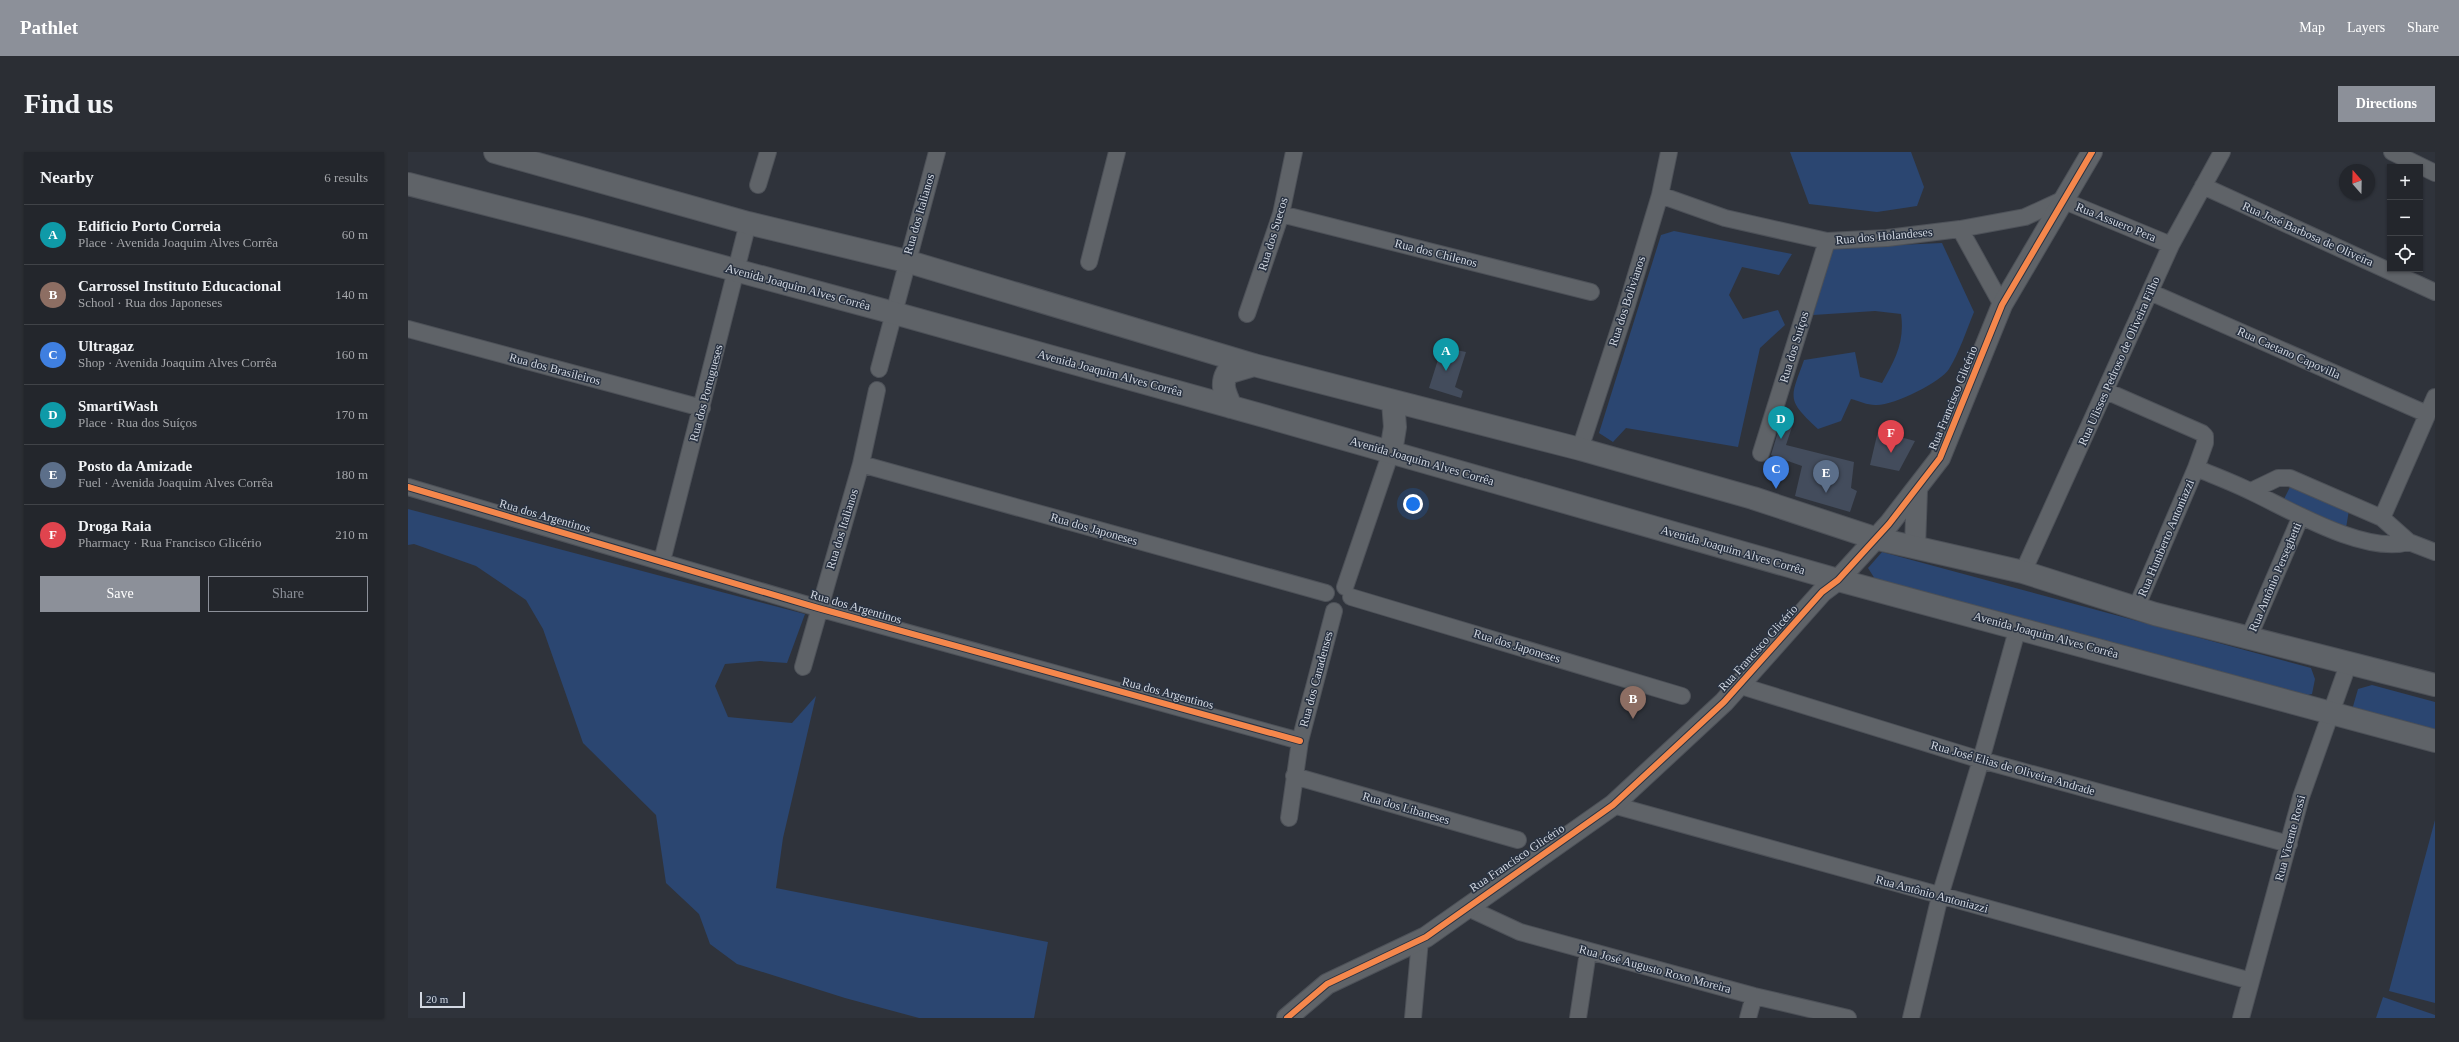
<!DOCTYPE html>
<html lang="en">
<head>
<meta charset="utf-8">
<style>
  :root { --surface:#23262c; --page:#2b2e34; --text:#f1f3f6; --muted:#a3a5a9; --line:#404348; --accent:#8c9099 }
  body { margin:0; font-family:"Times New Roman",serif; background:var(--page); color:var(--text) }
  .controls { position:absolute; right:12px; top:12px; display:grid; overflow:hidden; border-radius:0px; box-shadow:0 1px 3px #0004 }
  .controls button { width:36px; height:36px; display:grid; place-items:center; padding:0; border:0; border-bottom:1px solid var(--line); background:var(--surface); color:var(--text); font:20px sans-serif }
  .compass { position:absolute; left:1931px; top:12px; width:36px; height:36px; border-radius:50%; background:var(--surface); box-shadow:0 1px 3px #0004; rotate:340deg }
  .scale { position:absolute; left:12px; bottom:10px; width:45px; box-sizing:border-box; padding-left:4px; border:2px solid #d2d8e2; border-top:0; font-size:11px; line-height:14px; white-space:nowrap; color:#d2d8e2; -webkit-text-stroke:3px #293241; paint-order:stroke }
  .you { position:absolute; left:1005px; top:352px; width:14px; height:14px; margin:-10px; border:3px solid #fff; border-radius:50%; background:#1a73e8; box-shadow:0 0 0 6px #1a73e833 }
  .badge { display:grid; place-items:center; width:26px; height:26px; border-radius:50%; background:var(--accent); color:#fff; font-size:13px; font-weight:700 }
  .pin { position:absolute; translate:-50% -33px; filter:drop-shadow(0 1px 2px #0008) }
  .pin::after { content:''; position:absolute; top:21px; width:14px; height:12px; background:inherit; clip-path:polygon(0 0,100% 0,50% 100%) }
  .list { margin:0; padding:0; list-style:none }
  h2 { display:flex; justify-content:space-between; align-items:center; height:52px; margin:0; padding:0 16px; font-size:17px }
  h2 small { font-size:13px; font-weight:400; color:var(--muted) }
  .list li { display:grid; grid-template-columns:26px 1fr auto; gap:12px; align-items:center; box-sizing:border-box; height:60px; padding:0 16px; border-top:1px solid var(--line) }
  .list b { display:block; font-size:15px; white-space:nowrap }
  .list p { margin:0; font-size:13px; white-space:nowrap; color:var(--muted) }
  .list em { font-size:13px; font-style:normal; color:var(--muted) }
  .actions { display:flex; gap:8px; padding:12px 16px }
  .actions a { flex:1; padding:9px 0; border:1px solid var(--accent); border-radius:0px; text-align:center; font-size:14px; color:var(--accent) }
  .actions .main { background:var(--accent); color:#fff }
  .icon { flex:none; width:22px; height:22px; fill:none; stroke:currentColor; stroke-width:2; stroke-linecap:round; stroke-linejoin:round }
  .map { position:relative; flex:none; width:2027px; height:866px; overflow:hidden; border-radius:0px }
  header { display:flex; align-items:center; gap:24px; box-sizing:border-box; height:56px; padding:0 20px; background:var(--accent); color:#fff }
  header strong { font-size:19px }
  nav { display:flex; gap:22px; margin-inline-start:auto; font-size:14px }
  .intro { display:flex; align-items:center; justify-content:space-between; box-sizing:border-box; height:96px; padding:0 24px }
  h1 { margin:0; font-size:28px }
  .button { padding:10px 18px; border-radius:0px; background:var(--accent); color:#fff; font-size:14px; font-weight:700 }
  main { display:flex; gap:24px; padding:0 24px }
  aside { flex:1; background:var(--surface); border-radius:0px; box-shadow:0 1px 3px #0004 }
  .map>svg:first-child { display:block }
</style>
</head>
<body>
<header>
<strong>Pathlet</strong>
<nav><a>Map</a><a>Layers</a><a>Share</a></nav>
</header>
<div class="intro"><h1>Find us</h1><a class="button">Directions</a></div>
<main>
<aside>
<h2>Nearby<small>6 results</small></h2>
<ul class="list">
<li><span class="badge" style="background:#0f9aa8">A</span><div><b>Edificio Porto Correia</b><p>Place · Avenida Joaquim Alves Corrêa</p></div><em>60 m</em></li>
<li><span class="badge" style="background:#8d6e63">B</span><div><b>Carrossel Instituto Educacional</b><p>School · Rua dos Japoneses</p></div><em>140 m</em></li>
<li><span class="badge" style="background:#3f7fe0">C</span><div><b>Ultragaz</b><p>Shop · Avenida Joaquim Alves Corrêa</p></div><em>160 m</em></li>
<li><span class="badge" style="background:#0f9aa8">D</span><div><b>SmartiWash</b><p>Place · Rua dos Suíços</p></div><em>170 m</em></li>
<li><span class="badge" style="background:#5c6f8a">E</span><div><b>Posto da Amizade</b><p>Fuel · Avenida Joaquim Alves Corrêa</p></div><em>180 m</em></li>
<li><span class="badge" style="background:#e0444e">F</span><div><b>Droga Raia</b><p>Pharmacy · Rua Francisco Glicério</p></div><em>210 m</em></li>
</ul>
<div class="actions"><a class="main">Save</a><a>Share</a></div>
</aside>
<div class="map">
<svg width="2027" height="866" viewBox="0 0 2027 866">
  <rect width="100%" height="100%" fill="#2f333b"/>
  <path fill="#2b4671" d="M1382,0H1503L1516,35L1509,54L1469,60L1401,52Z
    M1266,79L1384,102L1371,123L1334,115L1321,143L1335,167L1370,158L1377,173L1352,196L1330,295L1218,276L1205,290L1191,281L1253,83Z
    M1534,91L1566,160C1558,179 1552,199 1541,217C1533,230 1483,255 1467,253C1459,253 1451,249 1443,247L1433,269L1410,277C1378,247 1382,247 1396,208L1447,200L1452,225L1474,231C1487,208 1497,190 1493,162L1467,159L1405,163L1425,96Z
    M1883,333L1941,358L1938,376L1875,349Z
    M0,357L397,462L379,511L352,509L317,512L307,534L320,565L384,571L408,544L375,686L368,736L640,790L626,866H511L437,846L329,812L302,792L291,762L258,731L248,663L175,591L135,477L118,448L68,414L6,392L0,393Z
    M1474,400L1903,516L1907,527L1904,542L1895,544L1467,427L1460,416Z
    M1964,533L2027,550V579L1944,558L1950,537Z
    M2027,668V851L1981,839Z
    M1975,845L2027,863V866H1968Z"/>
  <path fill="#434c5c" d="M1034,195L1058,200L1047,235L1055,239L1053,246L1021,236Z
    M1373,270L1385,272L1378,293L1446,310L1443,336L1449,339L1442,360L1387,344L1394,314L1363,303Z
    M1470,279L1507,289L1491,319L1462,313Z"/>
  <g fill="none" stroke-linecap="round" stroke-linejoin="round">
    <g stroke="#4d5158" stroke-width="18">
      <path id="minor" d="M1984,0L2027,21
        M350,33L360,0
        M1795,34L2027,140
        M1252,43L1317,66L1419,89L1479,86L1552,77L1617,65L1654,48L1763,93
        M873,62L1183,140
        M1552,77L1594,153
        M681,110L709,0
        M1742,140L2019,262
        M839,162L873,62L886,0
        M0,177L294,256
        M471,217L529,0
        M1698,239L1794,281L1797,284V291L1788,316C1807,324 1826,331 1844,340C1884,359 1958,403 2001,390
        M1172,297L1219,153L1252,43L1261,0
        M1353,301L1419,89
        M453,312L918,441
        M0,335L410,456L892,589
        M1843,339L1870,326H1882L1974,366L2001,390L2027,400
        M1974,366L2027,245
        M254,409L340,71
        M1615,420L1763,93L1814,0
        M937,435L983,300
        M943,445L1274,544
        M1728,456L1788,316
        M1841,485L1893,364
        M395,515L453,312L469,238
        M1330,533L1573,608L1881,692
        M886,624L1110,688
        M1205,653L1843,829
        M881,666L892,589L926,459
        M1058,755L1112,780L1346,844L1440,866
        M1005,866L1012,788
        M1170,866L1180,800
        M1340,866L1346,844
        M1503,866L1532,744L1573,608L1610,475
        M1833,866L1893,645L1941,510"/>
    </g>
    <g stroke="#4d5158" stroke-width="22">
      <path id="tertiary" d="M1507,395L1509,338
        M879,866L919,832L1018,785L1205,653L1316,550L1414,440L1430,428L1481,372L1532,306L1594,153L1684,0"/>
    </g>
    <g stroke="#4d5158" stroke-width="24">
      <path id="secondary" d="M87,0L340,71L498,109L846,213L1172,297L1345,346L1466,386L1615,420L1747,462L2027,533
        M0,32L172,76L486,161L863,266L1430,428L2027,589
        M823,255C818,242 812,234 819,221L846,213
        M983,300L987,275L985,250"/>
    </g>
    <use href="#minor" stroke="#5f6368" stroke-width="16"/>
    <use href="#tertiary" stroke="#5f6368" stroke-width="20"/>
    <use href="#secondary" stroke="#5f6368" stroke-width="22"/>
    <g stroke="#293241" stroke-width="8">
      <path id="cycleway" d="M0,335L410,456L892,589
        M879,866L919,832L1018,785L1205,653L1316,550L1414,440L1430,428L1481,372L1532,306L1594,153L1684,0"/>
    </g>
    <use href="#cycleway" stroke="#f5874c" stroke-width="6"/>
  </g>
  <g text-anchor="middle" stroke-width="3" stroke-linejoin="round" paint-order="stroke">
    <g font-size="12" fill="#d2d8e2" stroke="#293241">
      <text transform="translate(511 62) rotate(-74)" y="4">Rua dos Italianos</text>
      <text transform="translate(1708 70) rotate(22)" y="4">Rua Assuero Pera</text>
      <text transform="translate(865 82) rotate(-73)" y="4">Rua dos Suecos</text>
      <text transform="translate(1900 82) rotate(24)" y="4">Rua José Barbosa de Oliveira</text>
      <text transform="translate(1476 84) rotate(-5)" y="4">Rua dos Holandeses</text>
      <text transform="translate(1028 101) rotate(14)" y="4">Rua dos Chilenos</text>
      <text transform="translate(390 135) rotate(15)" y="4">Avenida Joaquim Alves Corrêa</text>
      <text transform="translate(1219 149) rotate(-72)" y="4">Rua dos Bolivianos</text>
      <text transform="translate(1386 195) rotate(-73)" y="4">Rua dos Suíços</text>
      <text transform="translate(1881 201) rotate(24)" y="4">Rua Caetano Capovilla</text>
      <text transform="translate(1711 209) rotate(-66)" y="4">Rua Ulisses Pedroso de Oliveira Filho</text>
      <text transform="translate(147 217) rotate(15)" y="4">Rua dos Brasileiros</text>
      <text transform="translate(702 221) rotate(15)" y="4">Avenida Joaquim Alves Corrêa</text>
      <text transform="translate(298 241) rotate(-75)" y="4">Rua dos Portugueses</text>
      <text transform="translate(1545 246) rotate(-68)" y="4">Rua Francisco Glicério</text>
      <text transform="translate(1014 309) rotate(16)" y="4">Avenida Joaquim Alves Corrêa</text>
      <text transform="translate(137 364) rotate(16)" y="4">Rua dos Argentinos</text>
      <text transform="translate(434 377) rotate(-73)" y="4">Rua dos Italianos</text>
      <text transform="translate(686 377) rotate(16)" y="4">Rua dos Japoneses</text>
      <text transform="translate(1758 386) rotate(-67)" y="4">Rua Humberto Antoniazzi</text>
      <text transform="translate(1325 398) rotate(16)" y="4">Avenida Joaquim Alves Corrêa</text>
      <text transform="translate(1867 425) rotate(-67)" y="4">Rua Antônio Perseghetti</text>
      <text transform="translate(448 455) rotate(16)" y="4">Rua dos Argentinos</text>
      <text transform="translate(1638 483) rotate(15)" y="4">Avenida Joaquim Alves Corrêa</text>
      <text transform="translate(1109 494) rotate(17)" y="4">Rua dos Japoneses</text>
      <text transform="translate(1350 496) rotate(-48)" y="4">Rua Francisco Glicério</text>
      <text transform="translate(908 527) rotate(-75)" y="4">Rua dos Canadenses</text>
      <text transform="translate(760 541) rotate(15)" y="4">Rua dos Argentinos</text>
      <text transform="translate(1605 616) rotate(16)" y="4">Rua José Elias de Oliveira Andrade</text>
      <text transform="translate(998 656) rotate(16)" y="4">Rua dos Libaneses</text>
      <text transform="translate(1882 686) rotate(-75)" y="4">Rua Vicente Rossi</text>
      <text transform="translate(1109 706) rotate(-34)" y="4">Rua Francisco Glicério</text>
      <text transform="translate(1524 742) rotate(15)" y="4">Rua Antônio Antoniazzi</text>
      <text transform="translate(1247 817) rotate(15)" y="4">Rua José Augusto Roxo Moreira</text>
    </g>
  </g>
</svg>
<div class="controls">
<button>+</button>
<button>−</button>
<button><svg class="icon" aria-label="locate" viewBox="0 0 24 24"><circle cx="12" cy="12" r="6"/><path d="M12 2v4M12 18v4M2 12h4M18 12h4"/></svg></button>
</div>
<svg class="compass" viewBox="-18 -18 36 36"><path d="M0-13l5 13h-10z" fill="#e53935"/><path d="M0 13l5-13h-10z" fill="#a3a5a9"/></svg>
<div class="scale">20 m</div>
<div class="you"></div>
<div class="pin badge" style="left:1038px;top:219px;background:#0f9aa8">A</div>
<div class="pin badge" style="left:1225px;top:567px;background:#8d6e63">B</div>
<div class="pin badge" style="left:1368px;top:337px;background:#3f7fe0">C</div>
<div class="pin badge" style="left:1373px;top:287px;background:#0f9aa8">D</div>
<div class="pin badge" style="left:1418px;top:341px;background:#5c6f8a">E</div>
<div class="pin badge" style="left:1483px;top:301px;background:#e0444e">F</div>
</div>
</main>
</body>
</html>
